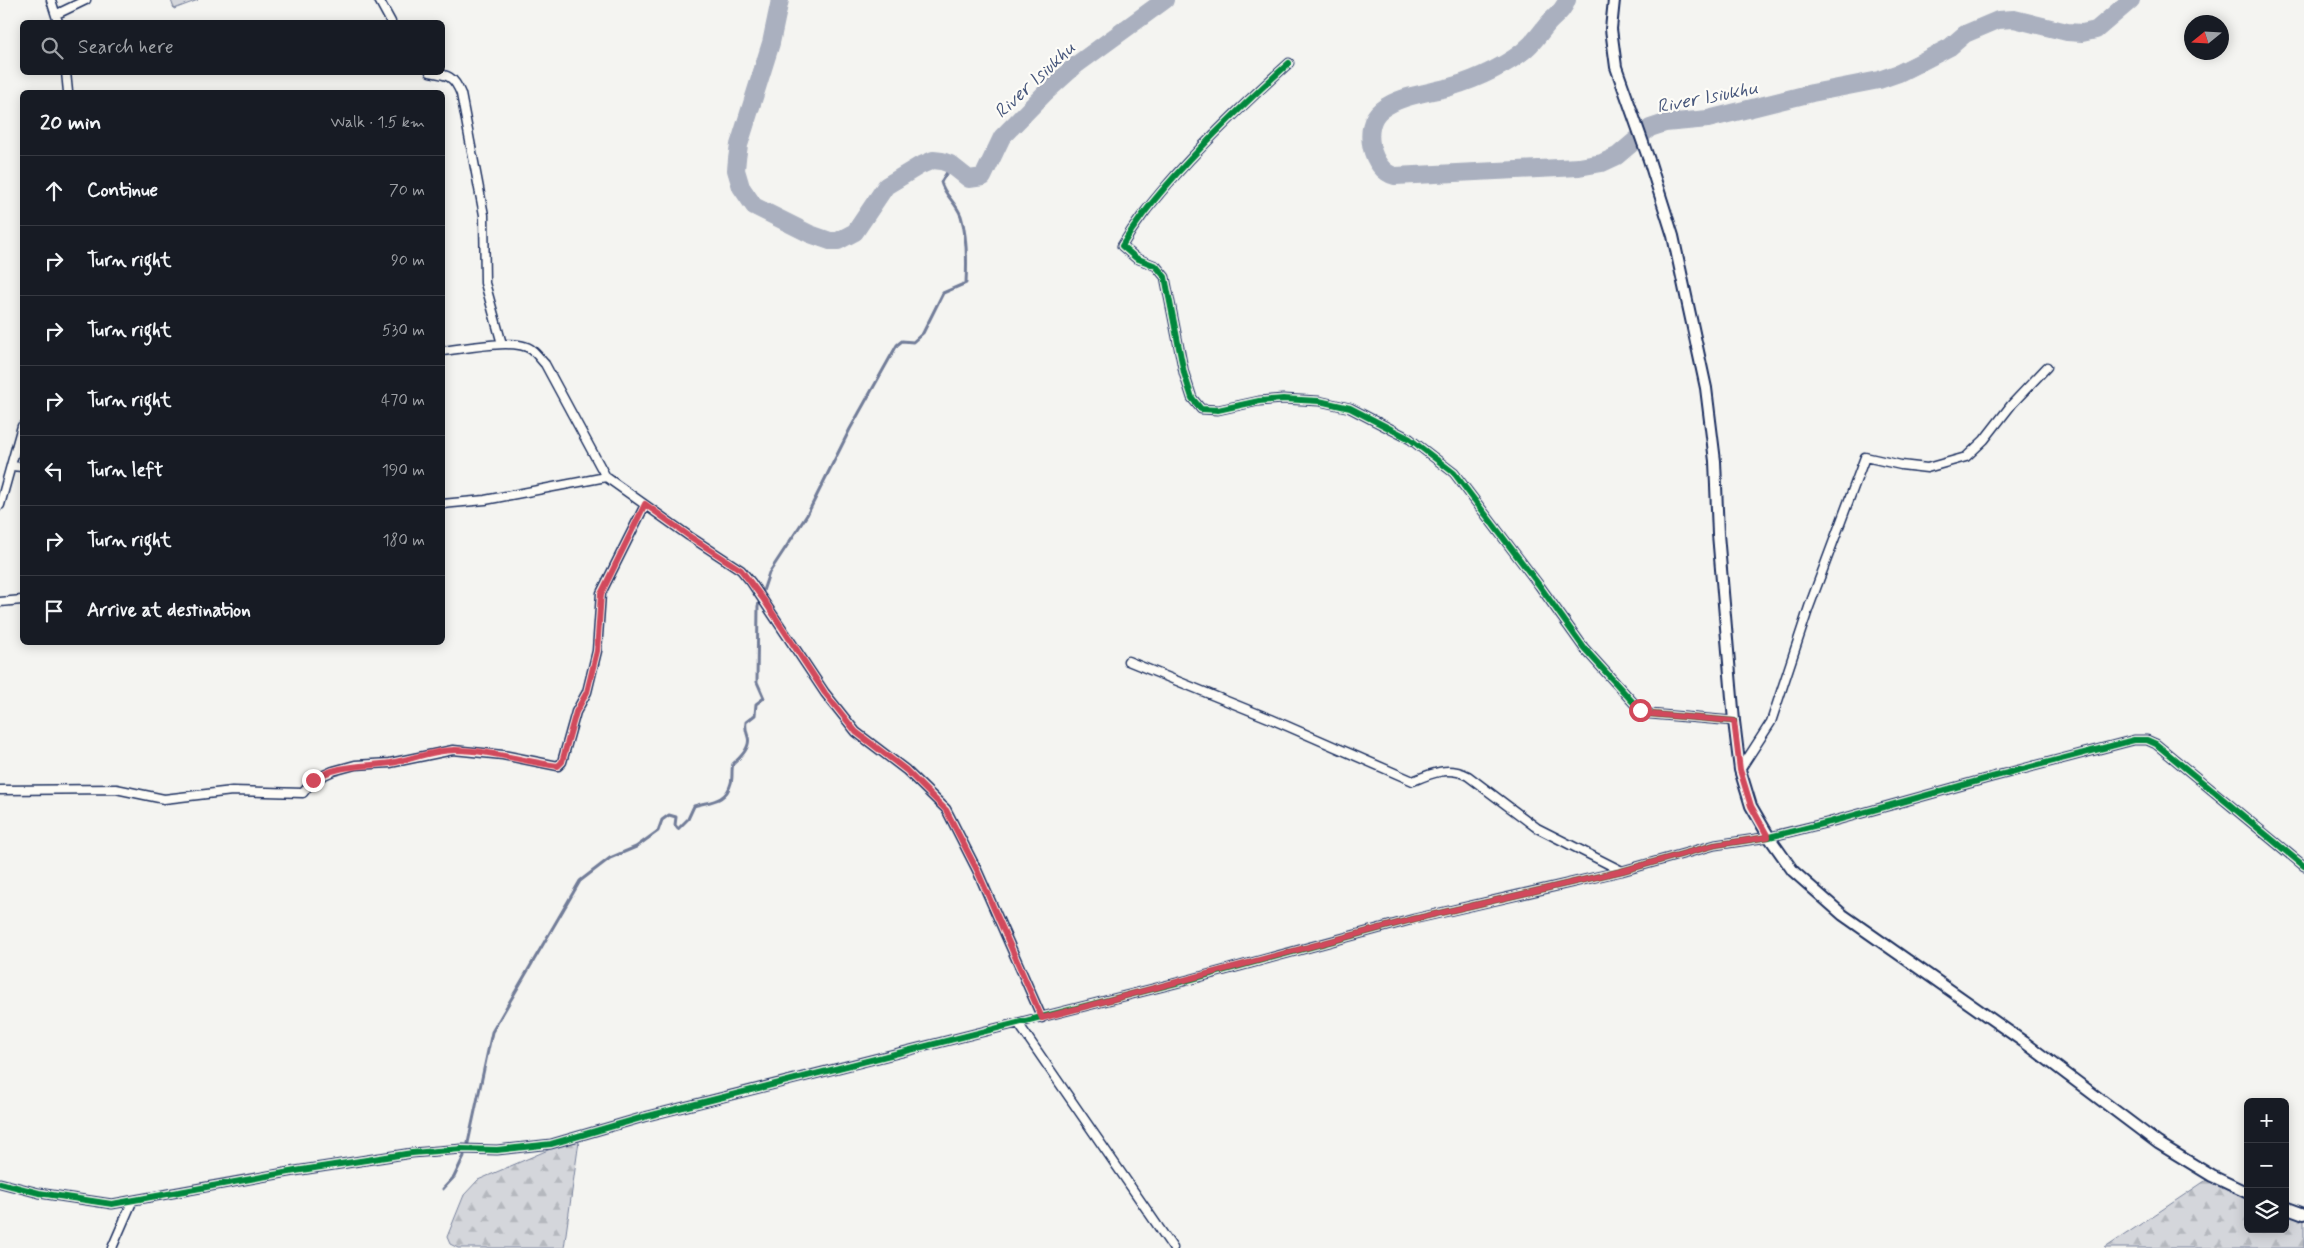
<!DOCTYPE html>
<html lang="en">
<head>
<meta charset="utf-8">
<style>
  :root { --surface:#171b24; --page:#20242c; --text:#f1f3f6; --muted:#9ea1a6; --line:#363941 }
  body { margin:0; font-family:Mynerve,sans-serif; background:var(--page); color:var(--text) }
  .controls { position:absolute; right:15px; bottom:15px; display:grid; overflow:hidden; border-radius:8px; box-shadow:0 2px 12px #0003 }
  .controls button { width:45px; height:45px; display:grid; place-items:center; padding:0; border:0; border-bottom:1px solid var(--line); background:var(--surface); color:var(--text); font:25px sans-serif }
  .compass { position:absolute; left:2184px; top:15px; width:45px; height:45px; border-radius:50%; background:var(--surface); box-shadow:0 2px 12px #0003; rotate:252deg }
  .stop { position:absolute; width:15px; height:15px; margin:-11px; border:4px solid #d1495b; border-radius:50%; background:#fff }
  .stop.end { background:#d1495b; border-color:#fff; box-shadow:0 1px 5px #0008 }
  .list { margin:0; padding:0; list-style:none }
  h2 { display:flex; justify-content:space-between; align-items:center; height:65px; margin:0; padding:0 20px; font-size:21px }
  h2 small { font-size:16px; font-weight:400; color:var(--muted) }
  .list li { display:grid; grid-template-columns:32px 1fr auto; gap:15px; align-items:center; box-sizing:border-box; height:70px; padding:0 20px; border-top:1px solid var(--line) }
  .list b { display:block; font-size:19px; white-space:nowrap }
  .list em { font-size:16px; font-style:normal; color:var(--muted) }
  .icon { flex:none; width:28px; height:28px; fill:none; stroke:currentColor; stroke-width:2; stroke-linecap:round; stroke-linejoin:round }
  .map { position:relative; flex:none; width:2304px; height:1248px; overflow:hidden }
  .search { position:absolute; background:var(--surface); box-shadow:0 2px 12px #0003; left:20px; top:20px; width:425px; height:55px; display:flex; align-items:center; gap:12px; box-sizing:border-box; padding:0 18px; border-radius:8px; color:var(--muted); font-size:19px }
  .panel { position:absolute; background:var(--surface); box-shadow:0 2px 12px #0003; left:20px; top:90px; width:425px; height:555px; border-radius:8px }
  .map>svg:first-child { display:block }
</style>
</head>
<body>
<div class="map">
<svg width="2304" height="1248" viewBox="0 0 2304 1248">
  <defs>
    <pattern id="forest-firs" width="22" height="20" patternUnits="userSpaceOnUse" patternTransform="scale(1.25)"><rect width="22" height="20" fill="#d4d6db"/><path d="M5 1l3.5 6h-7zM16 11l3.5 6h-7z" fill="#b5b8be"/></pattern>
  </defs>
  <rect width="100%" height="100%" fill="#f4f4f1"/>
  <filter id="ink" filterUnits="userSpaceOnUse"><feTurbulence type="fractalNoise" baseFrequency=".02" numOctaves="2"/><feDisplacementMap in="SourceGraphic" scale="10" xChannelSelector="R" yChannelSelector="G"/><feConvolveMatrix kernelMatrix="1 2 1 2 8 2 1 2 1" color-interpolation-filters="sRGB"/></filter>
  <g filter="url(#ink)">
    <path fill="url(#forest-firs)" stroke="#78829c" d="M171,0H198L174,9Z
      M579,1141L564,1248H458L450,1244L447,1237L464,1195L478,1180L555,1147Z
      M2211,1177L2248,1193V1229H2285V1207L2304,1214V1248H2105Z"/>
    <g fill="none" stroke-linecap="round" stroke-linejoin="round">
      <path stroke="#717c98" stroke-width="3" d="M468,1143L492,1032L580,881L610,858L636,847L658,831L662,820L669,815L676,817L675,825L678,829L688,819L694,806C709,801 726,803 731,783C733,777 731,770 733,764C740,758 751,747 748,737C746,730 745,729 746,722L755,715L756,704L764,698L757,682L758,606L769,573L807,515L850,429L897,345L902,341L913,342L923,333L943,293L966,283C967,263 967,235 961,216C956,202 944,195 941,182L949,169L950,164
        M443,1189L454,1177L464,1156"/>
      <path stroke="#aab0bf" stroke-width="18" d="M780,0L771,43L739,145L737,159L736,170L741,187L754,206L810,234L830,241H838L855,232L886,186L919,166L933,160L942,161L950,164L969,179L983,177L1002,137L1046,92L1076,65L1165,0
        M1567,0C1563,12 1553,17 1546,26C1541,32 1536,39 1531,44C1513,63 1475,80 1450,87C1428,93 1400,95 1381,110C1361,126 1371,170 1395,176L1579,167L1602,163L1617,156L1650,128L1665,123L1708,119L1812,93L1879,80L1899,73L1925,60L1950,47L1965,34L1998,20L2014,19L2067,32L2082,33L2096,30L2131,0"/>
      <g stroke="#1b2f5e" stroke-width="11">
        <path id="minor" d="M51,0L58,22
          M379,0L391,22
          M57,14L86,0
          M1289,63C1246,102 1205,141 1167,185C1150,205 1135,223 1122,246L1136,258L1156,266L1165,277L1184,373L1192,398L1201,409L1218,410L1259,401L1283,399L1319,401L1350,408L1410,439L1454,473L1539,585L1584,648L1640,710L1650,714L1734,721
          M66,72L68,92
          M430,72C448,75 454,76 461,94L484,215L485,283L502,344
          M442,351C463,349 516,337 532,350C537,354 541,360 545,364L606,477L689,536L741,570L751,582L825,693L856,732L906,770L946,809L977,870L1042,1018
          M12,466L22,467
          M442,504L485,500L606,477
          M0,505L22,426
          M0,602L22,600
          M1128,661L1271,719L1413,781C1432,773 1448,766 1468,776L1537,828L1622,871
          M1740,770L1771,722L1809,607L1865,457L1901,465L1927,468L1966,457L1984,440L2012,404L2047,367
          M0,790L116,789L164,799L232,791L303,793L313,780L333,771L355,765L390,763L453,750L503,755L558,766L562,762L576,712L587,692L597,651L601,593L645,505
          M1018,1023L1173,1248
          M0,1183L39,1193L112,1204L295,1171L412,1153L462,1149L497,1150L551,1144L644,1117L1192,979L1414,919L1622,871L1715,845L1769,837L1830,822L1992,777L2134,740H2147L2156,744L2304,866
          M112,1248L132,1202"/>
      </g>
      <g stroke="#1b2f5e" stroke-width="14">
        <path id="secondary" d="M1614,0L1611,29L1616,67L1649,160L1673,236L1706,388L1715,461L1718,534L1734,721L1740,770L1751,806L1769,837L1793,871L1843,915L2024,1042L2158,1143L2212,1176L2248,1193
          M2285,1207L2304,1214"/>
      </g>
      <use href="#minor" stroke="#fdfcf7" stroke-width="8"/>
      <use href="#secondary" stroke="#fdfcf7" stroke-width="10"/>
      <g stroke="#fdfcf7" stroke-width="9">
        <path id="cycleway" d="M1289,63C1246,102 1205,141 1167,185C1150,205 1135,223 1122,246L1136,258L1156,266L1165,277L1184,373L1192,398L1201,409L1218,410L1259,401L1283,399L1319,401L1350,408L1410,439L1454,473L1539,585L1584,648L1640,710L1650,714L1734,721
          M0,1183L39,1193L112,1204L295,1171L412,1153L462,1149L497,1150L551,1144L644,1117L1192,979L1414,919L1622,871L1715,845L1769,837L1830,822L1992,777L2134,740H2147L2156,744L2304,866"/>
      </g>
      <use href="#cycleway" stroke="#00873e" stroke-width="6"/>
    </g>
  </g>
  <g fill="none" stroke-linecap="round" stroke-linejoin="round" filter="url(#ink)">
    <path stroke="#d1495b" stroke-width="6" d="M313,780C337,764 364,767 391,763C413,759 433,750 455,750C491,750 524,762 558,766L562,762L576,712L587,692L597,651L601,594L645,504L689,536L741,570L764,600L825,693L856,732L906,770L946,810L977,870L1042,1018L1414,919L1622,871L1715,845L1768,837L1751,806L1740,770L1734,721L1650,714L1640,710"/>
  </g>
  <g text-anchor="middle" stroke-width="4.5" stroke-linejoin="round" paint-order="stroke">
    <g font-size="19" font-style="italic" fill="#46567b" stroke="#fdfcf7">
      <text transform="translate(1034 79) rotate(-43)" y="7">River Isiukhu</text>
      <text transform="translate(1707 96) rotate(-11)" y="7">River Isiukhu</text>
    </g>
  </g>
</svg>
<div class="controls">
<button>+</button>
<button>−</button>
<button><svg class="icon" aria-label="layers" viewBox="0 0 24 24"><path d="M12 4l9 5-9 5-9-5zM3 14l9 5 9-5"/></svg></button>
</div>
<svg class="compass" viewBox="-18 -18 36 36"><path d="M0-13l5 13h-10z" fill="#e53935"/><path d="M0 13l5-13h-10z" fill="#9ea1a6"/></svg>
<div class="stop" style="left:1640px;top:710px"></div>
<div class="stop end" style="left:313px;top:780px"></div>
<div class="search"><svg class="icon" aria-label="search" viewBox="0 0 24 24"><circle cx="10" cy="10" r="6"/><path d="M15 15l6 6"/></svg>Search here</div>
<section class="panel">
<h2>20 min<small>Walk · 1.5 km</small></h2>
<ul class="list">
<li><svg class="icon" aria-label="ahead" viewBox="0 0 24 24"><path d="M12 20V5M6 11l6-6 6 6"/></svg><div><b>Continue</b></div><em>70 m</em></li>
<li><svg class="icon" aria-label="right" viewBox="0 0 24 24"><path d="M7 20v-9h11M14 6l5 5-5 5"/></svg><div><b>Turn right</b></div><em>90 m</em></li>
<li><svg class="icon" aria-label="right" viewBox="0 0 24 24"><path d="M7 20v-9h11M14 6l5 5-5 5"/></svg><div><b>Turn right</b></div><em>530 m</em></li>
<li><svg class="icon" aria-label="right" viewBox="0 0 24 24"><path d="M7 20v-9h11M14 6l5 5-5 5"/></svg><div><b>Turn right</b></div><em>470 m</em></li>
<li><svg class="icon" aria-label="left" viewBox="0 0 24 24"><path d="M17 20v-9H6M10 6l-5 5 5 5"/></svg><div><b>Turn left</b></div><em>190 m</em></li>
<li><svg class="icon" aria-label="right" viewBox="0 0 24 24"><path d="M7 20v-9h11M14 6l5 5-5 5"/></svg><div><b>Turn right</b></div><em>180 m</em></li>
<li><svg class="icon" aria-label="arrive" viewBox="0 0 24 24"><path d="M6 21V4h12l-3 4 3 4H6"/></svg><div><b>Arrive at destination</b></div></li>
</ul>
</section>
</div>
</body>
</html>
